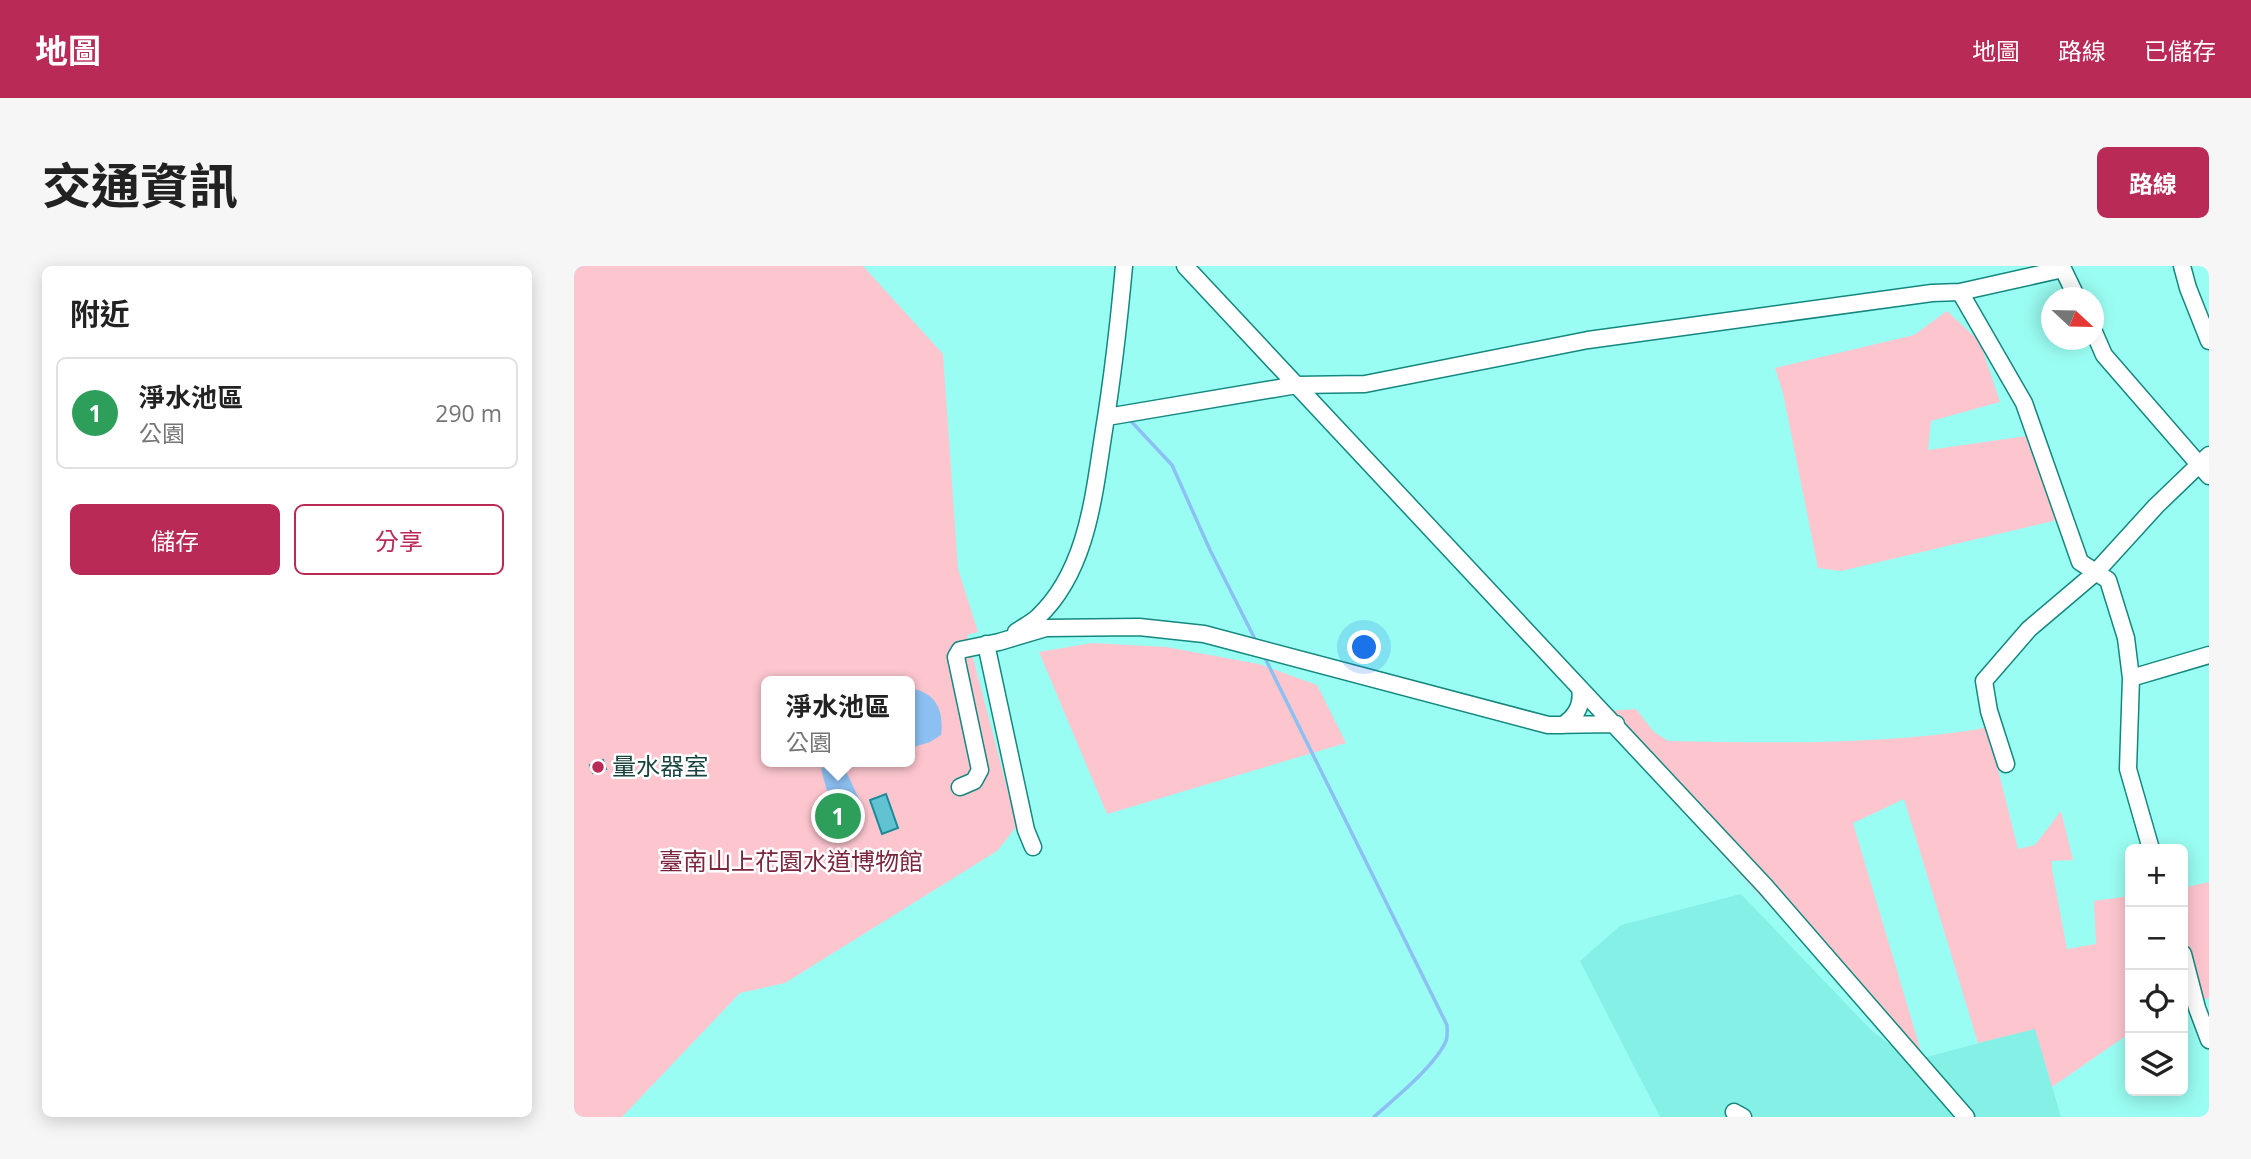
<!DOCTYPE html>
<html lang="zh-TW">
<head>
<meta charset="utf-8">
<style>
  :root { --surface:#fff; --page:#f6f6f6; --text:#222; --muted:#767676; --line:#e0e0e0; --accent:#ba2a57 }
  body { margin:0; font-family:"Open Sans","Noto Sans TC",sans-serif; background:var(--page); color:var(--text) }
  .controls { position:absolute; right:21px; bottom:21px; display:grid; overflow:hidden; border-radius:10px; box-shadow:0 4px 18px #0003 }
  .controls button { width:63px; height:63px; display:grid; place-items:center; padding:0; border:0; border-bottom:2px solid var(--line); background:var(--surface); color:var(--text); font:35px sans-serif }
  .compass { position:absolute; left:1467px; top:21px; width:63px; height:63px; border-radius:50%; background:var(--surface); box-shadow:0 4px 18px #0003; rotate:112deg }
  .you { position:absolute; left:791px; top:382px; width:24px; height:24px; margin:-18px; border:5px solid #fff; border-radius:50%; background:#1a73e8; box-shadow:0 0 0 10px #1a73e833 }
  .badge { display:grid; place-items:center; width:46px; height:46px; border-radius:50%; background:var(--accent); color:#fff; font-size:23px; font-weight:700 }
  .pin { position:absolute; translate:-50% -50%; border:4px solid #fff; box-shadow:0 2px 7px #0006 }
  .popup { position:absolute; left:187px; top:410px; width:154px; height:91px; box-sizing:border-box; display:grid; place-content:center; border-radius:10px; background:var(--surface); filter:drop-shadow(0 2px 5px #0005); font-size:23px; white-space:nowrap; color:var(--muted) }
  .popup b { font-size:26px; color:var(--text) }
  .popup::after { content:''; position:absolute; left:50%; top:100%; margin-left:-14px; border:14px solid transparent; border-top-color:var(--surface) }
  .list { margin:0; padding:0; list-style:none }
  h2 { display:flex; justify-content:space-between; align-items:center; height:91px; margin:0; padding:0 28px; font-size:30px }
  h2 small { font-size:23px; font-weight:400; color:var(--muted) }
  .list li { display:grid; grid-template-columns:46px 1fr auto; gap:21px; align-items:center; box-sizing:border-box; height:112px; margin:0 14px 14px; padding:0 14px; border:2px solid var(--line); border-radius:10px }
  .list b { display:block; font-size:26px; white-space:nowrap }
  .list p { margin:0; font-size:23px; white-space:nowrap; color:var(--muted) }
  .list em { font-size:23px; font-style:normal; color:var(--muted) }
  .actions { display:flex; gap:14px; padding:21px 28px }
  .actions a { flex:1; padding:16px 0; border:2px solid var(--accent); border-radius:10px; text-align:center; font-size:24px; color:var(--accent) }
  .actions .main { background:var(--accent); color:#fff }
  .icon { flex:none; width:38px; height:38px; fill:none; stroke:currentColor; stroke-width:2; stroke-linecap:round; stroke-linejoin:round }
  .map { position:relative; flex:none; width:1635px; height:851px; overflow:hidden; border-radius:10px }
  header { display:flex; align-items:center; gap:42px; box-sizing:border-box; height:98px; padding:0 35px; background:var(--accent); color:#fff }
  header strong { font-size:33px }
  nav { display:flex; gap:38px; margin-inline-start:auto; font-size:24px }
  .intro { display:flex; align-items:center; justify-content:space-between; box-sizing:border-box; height:168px; padding:0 42px }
  h1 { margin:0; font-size:49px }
  .button { padding:18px 32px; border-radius:10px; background:var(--accent); color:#fff; font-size:24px; font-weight:700 }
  main { display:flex; gap:42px; padding:0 42px }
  aside { flex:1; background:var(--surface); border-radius:10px; box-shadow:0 4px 18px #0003 }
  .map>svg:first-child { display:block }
</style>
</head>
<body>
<header>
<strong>地圖</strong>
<nav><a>地圖</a><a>路線</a><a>已儲存</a></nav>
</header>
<div class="intro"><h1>交通資訊</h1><a class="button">路線</a></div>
<main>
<aside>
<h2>附近<small></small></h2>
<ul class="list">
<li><span class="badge" style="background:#2e9e5b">1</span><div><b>淨水池區</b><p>公園</p></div><em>290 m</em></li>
</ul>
<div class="actions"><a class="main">儲存</a><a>分享</a></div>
</aside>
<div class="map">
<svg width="1635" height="851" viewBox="0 0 1635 851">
  <rect width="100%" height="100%" fill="#9afdf3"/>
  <path fill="#84f0e6" d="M1167,628L1298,765L1338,795L1461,762L1487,851H1086L1006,695L1047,659Z"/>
  <path fill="#fdc6cf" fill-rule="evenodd" d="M0,0H289L369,88L384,303L404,366L393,369L443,560L423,585L211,717L166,727L48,851H0ZM192,415H336V496H192Z
    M1373,45L1406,76L1426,136L1357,155L1354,184L1453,170L1488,253L1267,305L1244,302L1209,127L1201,102L1340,69Z
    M518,377L592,381L685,398L743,419L772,477L533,548L465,386Z
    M1062,443L1080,466L1094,475C1198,477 1304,479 1406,463L1413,460L1444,583L1461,579L1487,545L1499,594L1478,595V603L1493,683L1522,678L1520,635L1556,630V767L1478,821L1461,763L1404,777L1330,533L1279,557L1349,792L1338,795L1028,458L1035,445Z
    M1635,616V732L1609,738V622Z"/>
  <path fill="#8cc0f2" d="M340,423C363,428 370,446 367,469L356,476L336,482V425Z
    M268,497L286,535L278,542L260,540L255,532L247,503L251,500Z"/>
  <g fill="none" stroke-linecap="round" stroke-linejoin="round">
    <path stroke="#8cc0f2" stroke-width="3.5" d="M554,152L598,199L636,284L683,377
      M690,390L873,759C873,765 874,770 872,775C861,800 821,832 800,851"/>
  </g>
  <path fill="#61c3d1" stroke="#1a8a97" stroke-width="2" d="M29,494L32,503L19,507L16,499Z
    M312,528L324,562L308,568L296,534Z"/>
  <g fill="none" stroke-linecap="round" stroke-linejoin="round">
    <g stroke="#14877f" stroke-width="19">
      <path id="minor" d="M611,0L1191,620L1392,851
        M1608,0L1614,22L1635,75
        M1503,32L1489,3L1386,26L1450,137L1506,296L1534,314L1552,372L1557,412L1554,503L1577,583
        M1520,66L1530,89L1635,210
        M533,151L723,119L791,118L1014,74L1358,27L1386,26
        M442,366C449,361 458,357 464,351C514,304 520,227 530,164C539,109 545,55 550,0
        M412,378L452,564L459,581
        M1557,412L1635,389
        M989,459C1003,450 1009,438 1006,422
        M1432,498L1415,445L1410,415L1455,363L1521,307L1582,240L1635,189
        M386,521L400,515L406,504L382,391L386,384L425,376L472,362L565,361L630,368L974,459L1042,458
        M1609,688L1623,742L1635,774
        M1160,846L1169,851"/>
    </g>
    <use href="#minor" stroke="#fff" stroke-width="16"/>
  </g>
  <circle fill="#ba2a57" stroke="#fff" stroke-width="2.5" cx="24" cy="501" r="7"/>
  <g text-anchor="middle" stroke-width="5" stroke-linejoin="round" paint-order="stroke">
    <g font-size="24" fill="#19433f" stroke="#fff" text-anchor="start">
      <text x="38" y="509">量水器室</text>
    </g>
    <g font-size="24" fill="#7b263d" stroke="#fff">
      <text x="217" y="604">臺南山上花園水道博物館</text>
    </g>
  </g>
</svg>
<div class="controls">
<button>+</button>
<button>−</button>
<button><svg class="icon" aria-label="locate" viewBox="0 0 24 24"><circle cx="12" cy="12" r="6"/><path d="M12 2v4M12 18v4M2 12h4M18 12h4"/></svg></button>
<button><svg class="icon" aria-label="layers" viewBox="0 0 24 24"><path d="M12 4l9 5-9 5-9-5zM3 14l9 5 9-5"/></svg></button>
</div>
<svg class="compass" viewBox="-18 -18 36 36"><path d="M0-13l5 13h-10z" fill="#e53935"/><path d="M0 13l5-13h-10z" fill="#767676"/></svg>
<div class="you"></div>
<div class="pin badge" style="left:264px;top:550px;background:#2e9e5b">1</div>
<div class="popup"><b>淨水池區</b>公園</div>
</div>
</main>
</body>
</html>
